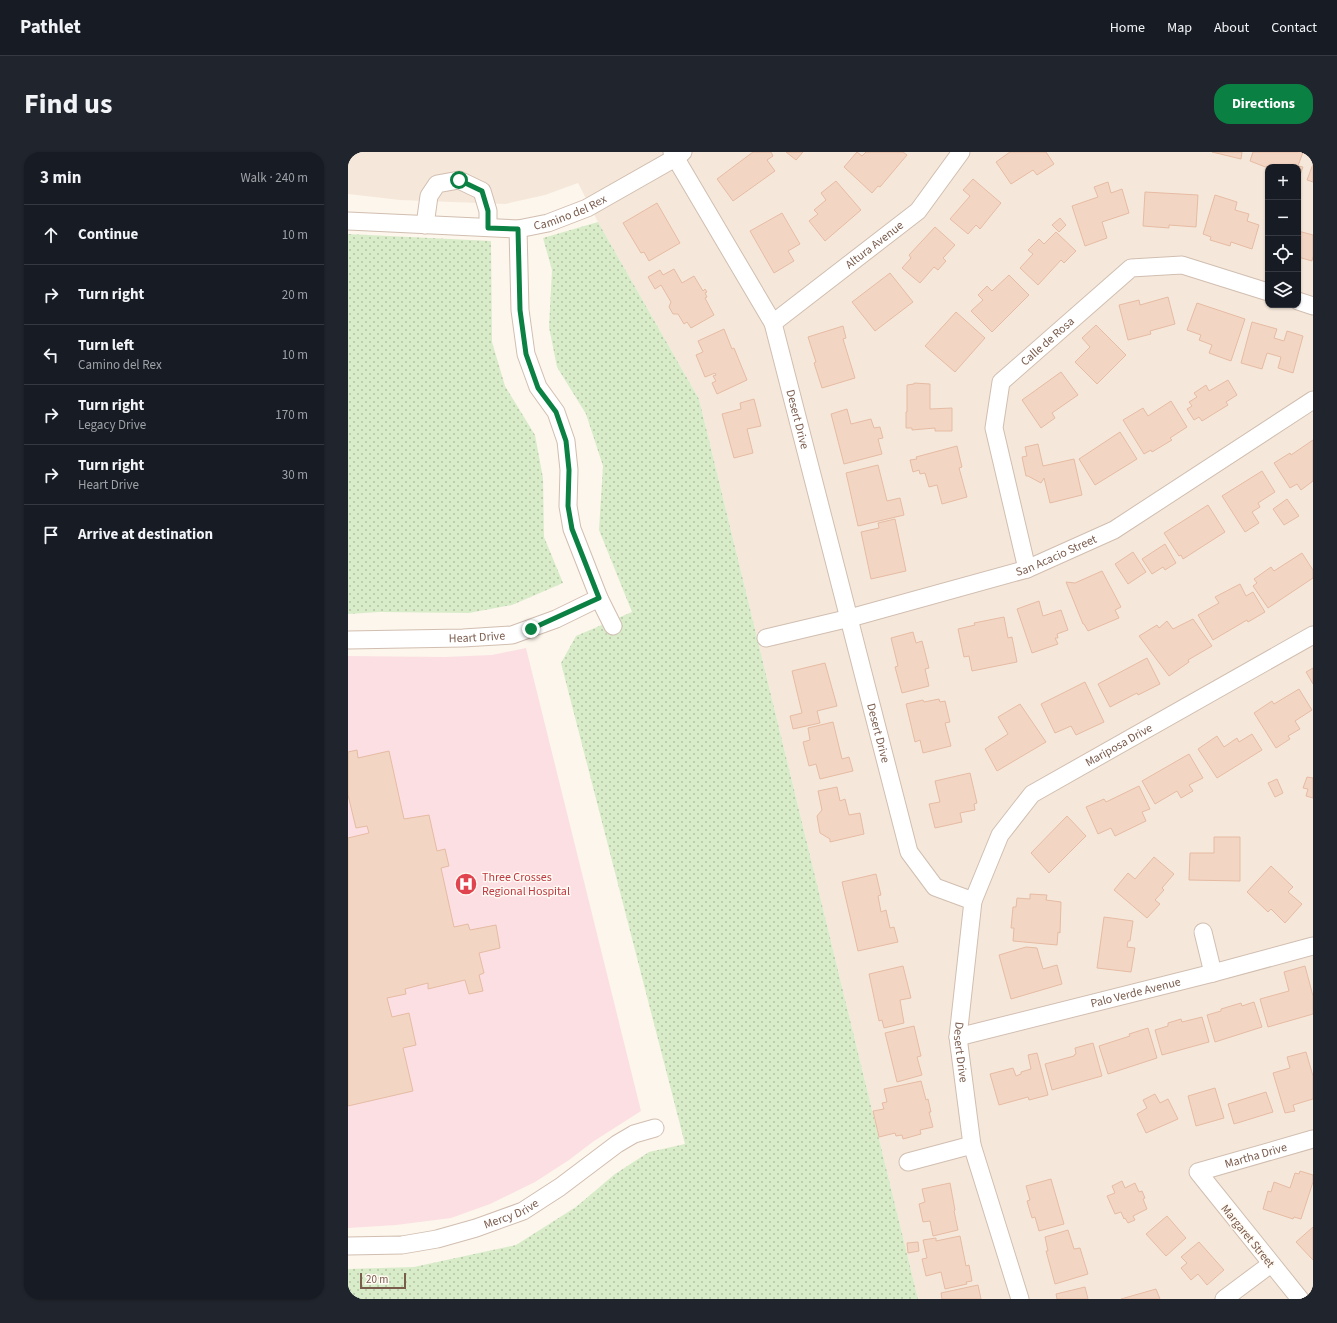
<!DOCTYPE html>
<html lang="en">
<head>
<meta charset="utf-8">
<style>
  :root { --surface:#171b24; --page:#20242c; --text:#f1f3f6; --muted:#9ea1a6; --line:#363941; --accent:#0b8043 }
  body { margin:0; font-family:"Source Sans 3",sans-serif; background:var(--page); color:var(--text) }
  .controls { position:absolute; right:12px; top:12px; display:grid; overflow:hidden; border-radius:8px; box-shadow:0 1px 3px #0004 }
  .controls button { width:36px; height:36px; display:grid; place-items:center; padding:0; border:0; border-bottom:1px solid var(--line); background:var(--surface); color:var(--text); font:20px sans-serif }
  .scale { position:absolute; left:12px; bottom:10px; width:46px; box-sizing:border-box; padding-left:4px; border:2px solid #7a5c4d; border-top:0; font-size:11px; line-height:14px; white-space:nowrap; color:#7a5c4d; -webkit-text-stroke:3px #fffaf3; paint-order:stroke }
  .stop { position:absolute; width:12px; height:12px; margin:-9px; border:3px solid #0b8043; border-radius:50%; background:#fff }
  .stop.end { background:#0b8043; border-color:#fff; box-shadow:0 1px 4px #0008 }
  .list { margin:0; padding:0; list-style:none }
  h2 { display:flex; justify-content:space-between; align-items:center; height:52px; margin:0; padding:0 16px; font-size:17px }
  h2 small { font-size:13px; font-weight:400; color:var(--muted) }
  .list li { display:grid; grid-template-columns:26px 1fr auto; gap:12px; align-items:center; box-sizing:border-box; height:60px; padding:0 16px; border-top:1px solid var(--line) }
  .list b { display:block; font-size:15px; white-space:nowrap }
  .list p { margin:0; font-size:13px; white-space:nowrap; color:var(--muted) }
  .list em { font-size:13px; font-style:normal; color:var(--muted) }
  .icon { flex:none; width:22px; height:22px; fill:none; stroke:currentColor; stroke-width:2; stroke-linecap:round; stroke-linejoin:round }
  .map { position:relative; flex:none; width:965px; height:1147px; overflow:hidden; border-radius:16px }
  header { display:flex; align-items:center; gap:24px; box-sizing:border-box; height:56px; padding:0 20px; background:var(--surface); border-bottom:1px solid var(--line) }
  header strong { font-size:19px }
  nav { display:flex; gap:22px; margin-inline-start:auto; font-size:14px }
  .intro { display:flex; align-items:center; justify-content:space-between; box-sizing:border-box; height:96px; padding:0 24px }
  h1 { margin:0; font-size:28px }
  .button { padding:10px 18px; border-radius:16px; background:var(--accent); color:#fff; font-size:14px; font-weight:700 }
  main { display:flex; gap:24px; padding:0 24px }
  aside { flex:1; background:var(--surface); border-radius:16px; box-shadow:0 1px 3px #0004 }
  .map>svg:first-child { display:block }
</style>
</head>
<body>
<header>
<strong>Pathlet</strong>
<nav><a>Home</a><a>Map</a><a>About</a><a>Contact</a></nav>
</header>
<div class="intro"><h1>Find us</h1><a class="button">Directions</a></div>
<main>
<aside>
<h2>3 min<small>Walk · 240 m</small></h2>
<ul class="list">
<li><svg class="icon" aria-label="ahead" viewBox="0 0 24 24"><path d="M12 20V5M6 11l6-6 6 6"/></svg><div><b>Continue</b></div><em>10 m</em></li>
<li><svg class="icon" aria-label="right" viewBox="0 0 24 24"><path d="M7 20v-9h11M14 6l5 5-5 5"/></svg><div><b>Turn right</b></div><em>20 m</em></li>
<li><svg class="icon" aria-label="left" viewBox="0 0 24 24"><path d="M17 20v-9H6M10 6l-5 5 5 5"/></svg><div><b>Turn left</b><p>Camino del Rex</p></div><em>10 m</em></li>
<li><svg class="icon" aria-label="right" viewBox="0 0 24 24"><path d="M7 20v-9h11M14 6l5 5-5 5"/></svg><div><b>Turn right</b><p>Legacy Drive</p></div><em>170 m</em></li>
<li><svg class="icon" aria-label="right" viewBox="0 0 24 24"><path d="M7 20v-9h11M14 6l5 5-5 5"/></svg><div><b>Turn right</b><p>Heart Drive</p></div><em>30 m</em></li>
<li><svg class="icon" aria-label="arrive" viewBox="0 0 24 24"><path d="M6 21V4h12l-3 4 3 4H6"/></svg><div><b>Arrive at destination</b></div></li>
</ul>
</aside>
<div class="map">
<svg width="965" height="1147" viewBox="0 0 965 1147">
  <defs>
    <pattern id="grass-dots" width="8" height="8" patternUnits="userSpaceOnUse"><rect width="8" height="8" fill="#d8ecc9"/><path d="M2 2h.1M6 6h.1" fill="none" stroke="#b4c2a5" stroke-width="1.8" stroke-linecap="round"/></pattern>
  </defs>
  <rect width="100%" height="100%" fill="#fdf6ec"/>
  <path fill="#f5e8da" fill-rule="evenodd" d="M0,0H965V1147H570L351,247L250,70L230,31L197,43L157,52L52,48L0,42ZM920,15H950V153H920Z"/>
  <path fill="#fbdfe3" d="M178,496L293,959L246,989L221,1008L187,1030L142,1052L103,1066L48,1073L0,1076V504L97,505L144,503Z"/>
  <path fill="url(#grass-dots)" d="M250,70L351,247L570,1147H0V1117L66,1115L168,1093L228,1055L267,1022L301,1000L337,992L213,511L228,484L284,460L251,378L255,314L238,262L209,215L201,175L204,118L195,86Z
    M0,82L143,89L144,190L157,234L187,283L195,326L196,385L215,431L164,453L121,461L31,460L0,462Z"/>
  <path fill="#f3d5c3" stroke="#e6bba3" d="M405,0H423L425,4L419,8L427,19L385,49L369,27Z
    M438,0H455L448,8Z
    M509,0L514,4L518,0H555L559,3L532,35L530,34L524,41L496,15Z
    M662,0H698L706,12L689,23L685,18L663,32L648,10Z
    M864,0H894L893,7Z
    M905,0H955L950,14L955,15L950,28V15L920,16L902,9Z
    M965,12V30L959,28Z
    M625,27L653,51L632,77L628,73L620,82L602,67L622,44L615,38Z
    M488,29L513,58L477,89L461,69L470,62L466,58L478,48L473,41Z
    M760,30L763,41L774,37L781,61L754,70L759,86L737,94L724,54L750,45L746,35Z
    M797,40L850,43L848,75L821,73V76L795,74Z
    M867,43L889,50L887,58L901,62L899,69L911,73L904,97L883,90L882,94L862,88L863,85L855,82Z
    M309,51L332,91L301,109L296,100L293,101L275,71Z
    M434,61L452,92L440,99L446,109L426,121L402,79Z
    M712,66L718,73L711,80L704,73Z
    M587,75L607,93L595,106L598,109L590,118L586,115L572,131L554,116L563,106L561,103Z
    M950,79L965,83V104L964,109L950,105Z
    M708,80L728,99L716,111L713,108L690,133L672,116L685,102L680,98L691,87L696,92Z
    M326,117L334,131L346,124L355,139L357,137L359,140L357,141L359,145L357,146L366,163L343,176L339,170L336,172L330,162H325L321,155L323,150L313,133L307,137L300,125L312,118L315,123Z
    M542,121L565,150L527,179L504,150Z
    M661,123L681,143L644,180L623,159L635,148L630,143L639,134L644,139Z
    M820,145L827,172L802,179L803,182L780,188L771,153L791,148L792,153Z
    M849,151L897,167L883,209L861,201L864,193L851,188L853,183L839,178Z
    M608,160L637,186L607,220L577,194Z
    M904,170L929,177L926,186L936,189L939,179L955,184L945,221L930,216L933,205L919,201L914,217L893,211Z
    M748,173L778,203L749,232L727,210L742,195L734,186Z
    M495,174L498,186L495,187L507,226L474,236L466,211L468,210L460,185Z
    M376,177L384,197L386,196L399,228L369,242L364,231L368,229L365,224L368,223L367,221L357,225L348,203L355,200L350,189Z
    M713,220L730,243L704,261L707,266L693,276L674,248Z
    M880,228L889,243L878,250L880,253L854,269L851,265L846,268L839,257L844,254L841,250L849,245L846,241L858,233L861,239Z
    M566,231L582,232V257L604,256V279H587V276L564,278V276H558V260H559V233L566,232Z
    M406,247L413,274L399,277L405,301L386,306L374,262L393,257L392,251Z
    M823,249L839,275L822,286L824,288L804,300L803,298L796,302L775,268L795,256L800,264Z
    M499,257L503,272L523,267L526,276L532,275L535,286L530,287L534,302L496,312L483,262Z
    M772,280L789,307L747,333L731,307Z
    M965,288V329L953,338L949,332L942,336L926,311L942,301L943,303Z
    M690,292L695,314L726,307L734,343L702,351L696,326L693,331L680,324H678L674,305L679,304L677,295Z
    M609,294L614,315L611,316L619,345L594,352L589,333L581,335L577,321L572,322L571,318L565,320L562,308L569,307L568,305Z
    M530,313L539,349L552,346L556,363L510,374L498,321Z
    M914,319L927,340L910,351L912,355L904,360L911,371L897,380L874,344Z
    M939,347L951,364L936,373L925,357Z
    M860,353L877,380L835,407L833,403L831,404L816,381Z
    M547,367L558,419L523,427L513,380L531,376L530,371Z
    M817,392L828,411L817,418L815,415L804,422L794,407Z
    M785,400L798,420L780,432L767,412Z
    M954,401L965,418V426L920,456L905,434L909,431L906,427L923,415L926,419Z
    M754,419L773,455L767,458L771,466L740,479L736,472H735L718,430L727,431Z
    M892,432L898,444L905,440L917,460L900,470L899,468L865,488L850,463L871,451L867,445Z
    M691,449L695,464L713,458L720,478L709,482L710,486H707L710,492L684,501L669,457Z
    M656,465L660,486L664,485L669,510L624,519L621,504L616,505L610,477L627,473L626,471Z
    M845,467L864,494L840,508L841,510L821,524L791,484L809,473L811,476L819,469L825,477Z
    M565,480L568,491L574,489L581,516L577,517L581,534L554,541L547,515L550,514L543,486Z
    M799,506L812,532L790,543L789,541L762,555L750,532Z
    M477,511L489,554L469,559L472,571L445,577L442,564L454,561L444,519Z
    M965,516V532L958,520Z
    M737,530L756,570L728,583L723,574L707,581L693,552Z
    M951,537L964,558L947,569L952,577L940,584L942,587L928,596L906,561L924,549L926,552Z
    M591,547L592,550L597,549L602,570L597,571L603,594L575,601L572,588L567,590L558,552L575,548L576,550Z
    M672,552L698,590L649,619L637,597L660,582L650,565Z
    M485,570L494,607L501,605L505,619L472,627L468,612L461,614L455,590L462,588L460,576Z
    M904,582L914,598L869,626L850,597L869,584L876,595L889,586L891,590Z
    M9,598L10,606L41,599L56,667L81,663L89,699L97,697L101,714L93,716L106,775L120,772L122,778L148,773L152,796L131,801L136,821L131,823L135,839L121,842L117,828L80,837V831L57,837L58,842L39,846L44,865L61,861L68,893L55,896L65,939L0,954V686L21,681L19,674L8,676L0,643V600Z
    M841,602L855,626L841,633L845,639L833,646L829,639L807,652L794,629Z
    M622,621L629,651L626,652L627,658L612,661L614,670L587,676L581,652L592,650L587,629Z
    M959,625L965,626V646L958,644L960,637L955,636Z
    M929,627L935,641L927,645L920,631Z
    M791,634L802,657L794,660L798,669L767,684L763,676L750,682L738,655L756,647L758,650Z
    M489,635L492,649L497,647L501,663L512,661L516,682L482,690V687L472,681L469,664L474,658L470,639Z
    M719,664L738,684L701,721L683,701Z
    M866,685H892V729L841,728L842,701H866Z
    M806,705L826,722L814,736L816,738L807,748L812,752L799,766L766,738L780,721L787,727Z
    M923,714L945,735L940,740L954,752L937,771L923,757L920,760L899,740Z
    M528,722L533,743L530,744L533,760L538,758L542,776L546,775L550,790L510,799L494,730Z
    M682,742L699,743L698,748L713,750L712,781L710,780L709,793L665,789L666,776H663L665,755H668L669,746L682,747Z
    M756,765L785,769L782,789H780L779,795L787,796L783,820L749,816Z
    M678,795L689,796L695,817L709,813L714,832L663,847L651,803Z
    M555,814L563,846L552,848L556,871L536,876L534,868L531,869L521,822Z
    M957,814L965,844V862L920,875L912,847L941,839L936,820Z
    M906,850L914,875L867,890L859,863L873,859V857L893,851L894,854Z
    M854,865L861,890L814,903L807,878L820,874V871L833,867L834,870Z
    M566,874L573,904L569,905L574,923L549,930L537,881Z
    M800,876L809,906L760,922L751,894L782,884L781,882Z
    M745,891L754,924L704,938L697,912L726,904V903L728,902L727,896Z
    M958,900L965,924V947L945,953L947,959L937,961L925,921L942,916L939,905Z
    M689,901L700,943L681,948L680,945L651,953L642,922L665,916L668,924L673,922V920L683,917L680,903Z
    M573,929L578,948L580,947L583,960H581L585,975L572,978L573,982L555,987L554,983L548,984L547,981L531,985L525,959L536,957L534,951L539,950L536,937Z
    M867,936L876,966L848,974L840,944Z
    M918,940L925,960L886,972L880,952Z
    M807,942L812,951L820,947L830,967L798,981L789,962L799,956L795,948Z
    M952,1019L965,1023V1030L953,1067L946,1065L945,1067L915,1057L920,1039L923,1040L926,1030L942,1036L947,1021L951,1022Z
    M703,1027L716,1072L691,1079L687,1065L684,1066L679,1049L682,1048L678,1034Z
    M774,1029L777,1036L787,1031L791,1040L794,1039L797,1046L795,1047L799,1057L785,1064L787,1068L780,1071L777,1066L776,1067L773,1060L767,1062L759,1044L767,1041L764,1034Z
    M602,1031L607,1058L606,1059L610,1078L585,1084L582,1069L575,1070L571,1052L577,1050L574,1037Z
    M819,1064L838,1086L818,1104L798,1082Z
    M965,1075V1108L948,1090Z
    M720,1078L726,1097L732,1096L740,1122L707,1132L698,1099H700L697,1085Z
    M612,1084L618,1114L621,1113L624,1129L618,1130L619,1132L597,1137L593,1120L578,1124L574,1107L579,1106L575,1088L588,1086V1089Z
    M570,1090L571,1099L560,1101L559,1091Z
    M851,1090L876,1118L859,1133L850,1122L843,1128L833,1116L839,1111L833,1105Z
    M630,1133L633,1147H594L593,1141Z
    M737,1135L740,1147H709L708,1142Z
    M808,1137L812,1147H773Z"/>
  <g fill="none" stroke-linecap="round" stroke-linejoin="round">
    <g stroke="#d1beb0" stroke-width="19">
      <g id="street">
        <path id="s1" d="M324,0L425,171L561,700L587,735L625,749L610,885L624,993L672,1147"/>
        <path id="s2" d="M0,69L170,77L200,71L239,56L327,6L335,0"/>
        <path d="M77,73L81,44L89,32L111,28L134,39L140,59V75"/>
        <path d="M170,77L172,158L178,202L190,235L208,260L218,289L221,318L220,354L224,377L251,446L265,474"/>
        <path d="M950,149L965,154"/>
        <path id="s3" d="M425,171L570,59L613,0"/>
        <path id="s4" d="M679,417L646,276L653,230L783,116L834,113L920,140"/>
        <path id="s5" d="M418,486L502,466L679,417L766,378L965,248"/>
        <path id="s6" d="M0,488L115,486L164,483L208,467L251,446"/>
        <path id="s7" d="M625,749L652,683L684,642L965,483"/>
        <path d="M855,780L865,821"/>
        <path id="s8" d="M610,885L865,821L965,794"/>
        <path d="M560,1010L624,993"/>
        <path id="s9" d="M0,1094L54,1093L89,1087L128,1076L175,1059L212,1035L269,992L286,982L307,976"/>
        <path d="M876,1147L923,1112"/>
        <path id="s10" d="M952,1147L850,1020L965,987"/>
      </g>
    </g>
    <use href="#street" stroke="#fff" stroke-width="17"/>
  </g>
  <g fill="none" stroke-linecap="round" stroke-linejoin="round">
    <path stroke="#0b8043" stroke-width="5" d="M111,28L134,39L140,59V76L170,77L172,158L178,202L190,236L208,260L218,289L221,318L220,354L224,377L251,446L183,477"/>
  </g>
  <defs>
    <g id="hospital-disc" transform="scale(1.15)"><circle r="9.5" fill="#e0444e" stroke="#fffaf3"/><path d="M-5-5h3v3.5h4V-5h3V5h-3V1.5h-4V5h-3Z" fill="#fff"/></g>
  </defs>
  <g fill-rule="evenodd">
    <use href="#hospital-disc" x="118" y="732"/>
  </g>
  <g text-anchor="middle" stroke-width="3" stroke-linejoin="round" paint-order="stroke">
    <g font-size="12" fill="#7a5c4d" stroke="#fffaf3">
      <text dy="4" stroke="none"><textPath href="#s2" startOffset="225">Camino del Rex</textPath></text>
      <text dy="4" stroke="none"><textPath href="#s3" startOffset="128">Altura Avenue</textPath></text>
      <text dy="4" stroke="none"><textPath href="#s4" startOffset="253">Calle de Rosa</textPath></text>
      <text dy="4" stroke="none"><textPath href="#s1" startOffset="298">Desert Drive</textPath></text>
      <text dy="4" stroke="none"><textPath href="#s5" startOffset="302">San Acacio Street</textPath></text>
      <text dy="4" stroke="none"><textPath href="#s6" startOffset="129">Heart Drive</textPath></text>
      <text dy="4" stroke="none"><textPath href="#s1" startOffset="622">Desert Drive</textPath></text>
      <text dy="4" stroke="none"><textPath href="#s7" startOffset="223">Mariposa Drive</textPath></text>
      <text dy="4" stroke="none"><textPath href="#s8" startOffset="183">Palo Verde Avenue</textPath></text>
      <text dy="4" stroke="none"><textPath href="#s1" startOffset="981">Desert Drive</textPath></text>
      <text dy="4" stroke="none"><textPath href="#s10" startOffset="223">Martha Drive</textPath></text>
      <text dy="4" stroke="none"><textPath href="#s9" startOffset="168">Mercy Drive</textPath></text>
      <text transform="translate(900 1084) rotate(51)" y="4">Margaret Street</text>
    </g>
    <g font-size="12" fill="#be3a42" stroke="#fffaf3" text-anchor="start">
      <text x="134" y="729">Three Crosses<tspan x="134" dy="14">Regional Hospital</tspan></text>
    </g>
  </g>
</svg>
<div class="controls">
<button>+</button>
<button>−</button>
<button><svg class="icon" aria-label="locate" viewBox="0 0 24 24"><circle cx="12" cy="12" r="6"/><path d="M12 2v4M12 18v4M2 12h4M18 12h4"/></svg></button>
<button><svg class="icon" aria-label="layers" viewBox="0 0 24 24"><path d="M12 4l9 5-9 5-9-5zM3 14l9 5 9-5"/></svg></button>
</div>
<div class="scale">20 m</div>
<div class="stop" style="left:111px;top:28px"></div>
<div class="stop end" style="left:183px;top:477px"></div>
</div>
</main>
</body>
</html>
